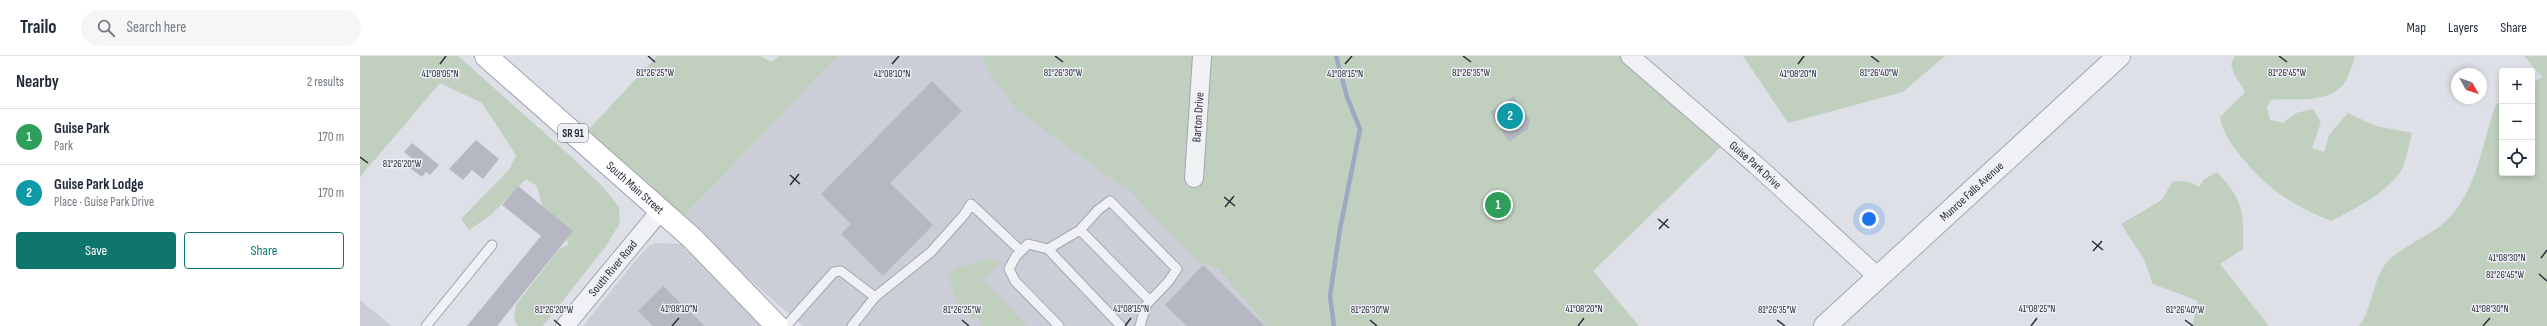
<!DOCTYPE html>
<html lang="en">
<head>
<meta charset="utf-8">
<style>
  :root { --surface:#fff; --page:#f6f6f7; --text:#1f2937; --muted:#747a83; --line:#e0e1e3; --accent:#0f766e }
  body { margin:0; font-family:"Sofia Sans Condensed",sans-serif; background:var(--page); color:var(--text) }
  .controls { position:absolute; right:12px; top:12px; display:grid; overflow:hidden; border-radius:4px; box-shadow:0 2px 6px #0003 }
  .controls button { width:36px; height:36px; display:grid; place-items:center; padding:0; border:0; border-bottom:1px solid var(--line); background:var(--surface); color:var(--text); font:20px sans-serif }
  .compass { position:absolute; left:2091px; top:12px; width:36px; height:36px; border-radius:50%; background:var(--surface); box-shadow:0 2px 6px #0003; rotate:130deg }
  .you { position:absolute; left:1509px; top:163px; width:14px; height:14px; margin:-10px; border:3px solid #fff; border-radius:50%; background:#1a73e8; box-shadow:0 0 0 6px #1a73e833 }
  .badge { display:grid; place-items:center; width:26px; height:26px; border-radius:50%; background:var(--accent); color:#fff; font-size:13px; font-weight:700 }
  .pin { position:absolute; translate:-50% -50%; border:2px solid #fff; box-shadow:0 1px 4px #0006 }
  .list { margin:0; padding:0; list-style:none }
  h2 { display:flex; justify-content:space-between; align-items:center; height:52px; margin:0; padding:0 16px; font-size:17px }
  h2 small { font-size:13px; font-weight:400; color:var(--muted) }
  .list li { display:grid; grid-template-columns:26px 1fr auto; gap:12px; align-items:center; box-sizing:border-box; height:56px; padding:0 16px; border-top:1px solid var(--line) }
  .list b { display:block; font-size:15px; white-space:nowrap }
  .list p { margin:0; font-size:13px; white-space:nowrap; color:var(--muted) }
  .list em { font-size:13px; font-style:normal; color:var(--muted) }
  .actions { display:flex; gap:8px; padding:12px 16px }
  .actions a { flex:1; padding:9px 0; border:1px solid var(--accent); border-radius:4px; text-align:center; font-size:14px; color:var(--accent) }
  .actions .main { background:var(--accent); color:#fff }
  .icon { flex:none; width:22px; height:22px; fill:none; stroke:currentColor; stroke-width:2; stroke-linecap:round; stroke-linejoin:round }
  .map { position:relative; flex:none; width:2187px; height:270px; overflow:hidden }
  header { display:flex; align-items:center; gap:24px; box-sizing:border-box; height:56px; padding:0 20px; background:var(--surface); border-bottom:1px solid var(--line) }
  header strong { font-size:19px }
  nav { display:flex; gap:22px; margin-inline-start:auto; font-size:14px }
  .search { width:280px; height:36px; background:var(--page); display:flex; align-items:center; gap:10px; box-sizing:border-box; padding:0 14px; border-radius:22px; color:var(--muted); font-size:15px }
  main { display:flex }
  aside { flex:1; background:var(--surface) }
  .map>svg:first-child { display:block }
</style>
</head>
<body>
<header>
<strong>Trailo</strong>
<div class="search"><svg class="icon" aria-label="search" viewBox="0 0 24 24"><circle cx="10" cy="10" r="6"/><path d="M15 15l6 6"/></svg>Search here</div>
<nav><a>Map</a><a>Layers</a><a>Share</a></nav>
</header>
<main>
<aside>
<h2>Nearby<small>2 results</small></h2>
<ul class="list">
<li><span class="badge" style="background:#2e9e5b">1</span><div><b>Guise Park</b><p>Park</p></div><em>170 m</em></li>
<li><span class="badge" style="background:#0f9aa8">2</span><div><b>Guise Park Lodge</b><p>Place · Guise Park Drive</p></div><em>170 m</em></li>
</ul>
<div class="actions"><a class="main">Save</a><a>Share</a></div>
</aside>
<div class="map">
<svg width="2187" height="270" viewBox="0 0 2187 270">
  <rect width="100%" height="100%" fill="#dde0e6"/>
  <path fill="#ccced7" d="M478,0H621L628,16L757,127L767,130L783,149L855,194L924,270H443L321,164Z
    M296,187L321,188L401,270H223L275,205L289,190Z
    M0,244L32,270H0Z"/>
  <path fill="#c1cfbf" d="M0,0H98L215,104L243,131L259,151L260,167L246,190L183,270H158L154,263L156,249L199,193L209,188L202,177L186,165L177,130L166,123L131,159L109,174L101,163L149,114L156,99L122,47L80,27L0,121Z
    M297,0H400L412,6L419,0H478L317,168L220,83Z
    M621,0H1270L1368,84L1233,215L1279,270H907L859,213L840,206L783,149L767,131L757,127L656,53L628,16Z
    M1383,0H1585L1543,36L1428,67Z
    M1875,0H1995C1992,9 1988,25 1981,31C1962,48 1934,42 1911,44L1907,51L1910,64L1923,67L1936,57L1953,53L1961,66L1952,92L1964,96L1969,79L1988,57L2016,70L2052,77C2049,88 2047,103 2042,113C2031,134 1992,155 1971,165C1952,157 1933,148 1917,136C1898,122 1862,84 1860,61L1885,36L1874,18L1871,8Z
    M2164,0H2187V270H1999C2013,252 2012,224 2027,206C2036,195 2067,180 2080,170C2115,144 2122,89 2135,50L2142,45V117H2172V27L2182,21Z
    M1857,116C1883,143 1884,156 1883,193L1860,208L1909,270H1832L1838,245L1793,228L1784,203L1761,168L1802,144L1813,125L1829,126L1839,131L1843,124Z
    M629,202L641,206L623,224L667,270H621L619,263C598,257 595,239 588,220L599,211Z"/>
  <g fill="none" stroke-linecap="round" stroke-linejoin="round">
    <path stroke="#9ba9c3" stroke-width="4.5" d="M974,270L970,240L980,173L1000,73L987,41L976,0"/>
  </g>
  <path fill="#b5b8c2" d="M572,25L602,55L530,127L573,169L523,220L481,178L491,168L461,138Z
    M1154,40L1170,64L1168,73L1149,86L1130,56Z
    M116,84L139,103L123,123L112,114L103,124L89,113Z
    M52,87L79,109L70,119L66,116L62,121L50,112L55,105L44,96Z
    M158,130L213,175L137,270H107L181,180L142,149Z
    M843,209L905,270H827L805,249Z
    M303,230L345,270H293L278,255Z"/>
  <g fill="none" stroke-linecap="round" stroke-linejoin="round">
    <g stroke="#a3a7af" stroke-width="11">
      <path id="service" d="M720,174L790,245
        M688,193L761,270
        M66,270L132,189
        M426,270L474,216L481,215L515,241
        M492,270L515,241L571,196L604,159L611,148L661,195
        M699,270L655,225L649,213L656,200L668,188L688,193L720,174L738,154L750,145L817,213L808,226L786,249L780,270"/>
    </g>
    <g stroke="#a3a7af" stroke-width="20">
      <g id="minor">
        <path id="s1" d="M1270,0L1396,109L1518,221"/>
        <path id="s2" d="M834,122L842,0"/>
        <path id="s3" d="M205,270L301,154"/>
      </g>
    </g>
    <g stroke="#a3a7af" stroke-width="24">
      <g id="tertiary">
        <path id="s4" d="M1465,270L1759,0"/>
      </g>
    </g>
    <g stroke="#9ea3b0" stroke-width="24">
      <g id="primary">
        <path id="s5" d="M126,0L332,182L417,270"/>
      </g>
    </g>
    <use href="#service" stroke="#f0f1f5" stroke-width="9"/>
    <use href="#minor" stroke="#f0f1f5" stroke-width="18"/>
    <use href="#tertiary" stroke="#f0f1f5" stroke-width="22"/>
    <use href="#primary" stroke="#fff" stroke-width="22"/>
  </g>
  <path fill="none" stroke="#282d3b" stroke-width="1.5" d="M288,0L295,6M695,0L703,6M1103,0L1111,6M1511,0L1519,6M1919,0L1927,6M80,8L86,0M532,8L539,0M985,8L992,0M1438,8L1444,0M0,101L8,107M430,119L440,128M430,129L439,118M864,141L875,150M865,151L874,140M1298,163L1309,172M1299,173L1308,163M1732,185L1743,194M1733,195L1742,185M2181,202L2187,194M2179,218L2187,225M194,264L201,270M602,264L609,270M1010,264L1017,270M1417,264L1425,270M1825,264L1833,270M312,270L319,262M765,270L771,262M1218,270L1224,262M1671,270L1677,262M2123,270L2130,262"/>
  <g text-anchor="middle" stroke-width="3" stroke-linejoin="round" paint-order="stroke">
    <rect fill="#edeff4" stroke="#636772" stroke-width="1" x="198" y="68" width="30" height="18" rx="3"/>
    <g font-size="11" font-weight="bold" fill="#282d3b">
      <text x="213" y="81">SR 91</text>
    </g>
    <g font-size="12" fill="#282d3b" stroke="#edeff4">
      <text dy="4" stroke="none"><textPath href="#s2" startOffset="61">Barton Drive</textPath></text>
      <text dy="4" stroke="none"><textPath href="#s1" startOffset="166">Guise Park Drive</textPath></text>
      <text dy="4" stroke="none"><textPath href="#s5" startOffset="199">South Main Street</textPath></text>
      <text dy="4" stroke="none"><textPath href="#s4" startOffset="199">Munroe Falls Avenue</textPath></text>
      <text dy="4" stroke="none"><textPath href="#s3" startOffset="75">South River Road</textPath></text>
    </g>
  </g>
  <g font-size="10" text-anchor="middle" fill="#282d3b" stroke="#edeff4" stroke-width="3" stroke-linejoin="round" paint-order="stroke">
    <text x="295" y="20">81°26'25"W</text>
    <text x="703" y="20">81°26'30"W</text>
    <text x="1111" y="20">81°26'35"W</text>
    <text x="1519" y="20">81°26'40"W</text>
    <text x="1927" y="20">81°26'45"W</text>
    <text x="1438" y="21">41°08'20"N</text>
    <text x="80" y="21">41°08'05"N</text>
    <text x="532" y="21">41°08'10"N</text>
    <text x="985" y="21">41°08'15"N</text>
    <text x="42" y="111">81°26'20"W</text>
    <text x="2147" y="205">41°08'30"N</text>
    <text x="2145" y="222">81°26'45"W</text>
    <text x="319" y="256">41°08'10"N</text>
    <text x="771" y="256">41°08'15"N</text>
    <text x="1224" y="256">41°08'20"N</text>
    <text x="1677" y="256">41°08'25"N</text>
    <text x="2130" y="256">41°08'30"N</text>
    <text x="194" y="257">81°26'20"W</text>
    <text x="602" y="257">81°26'25"W</text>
    <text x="1010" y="257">81°26'30"W</text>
    <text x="1417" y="257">81°26'35"W</text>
    <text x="1825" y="257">81°26'40"W</text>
  </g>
</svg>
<div class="controls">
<button>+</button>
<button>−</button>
<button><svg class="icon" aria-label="locate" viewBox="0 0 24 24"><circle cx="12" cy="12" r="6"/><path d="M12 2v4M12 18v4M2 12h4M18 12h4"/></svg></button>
</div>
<svg class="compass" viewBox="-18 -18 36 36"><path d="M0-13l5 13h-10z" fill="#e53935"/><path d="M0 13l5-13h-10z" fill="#747a83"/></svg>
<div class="you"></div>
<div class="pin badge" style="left:1138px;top:149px;background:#2e9e5b">1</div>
<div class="pin badge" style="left:1150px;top:60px;background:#0f9aa8">2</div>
</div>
</main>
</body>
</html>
